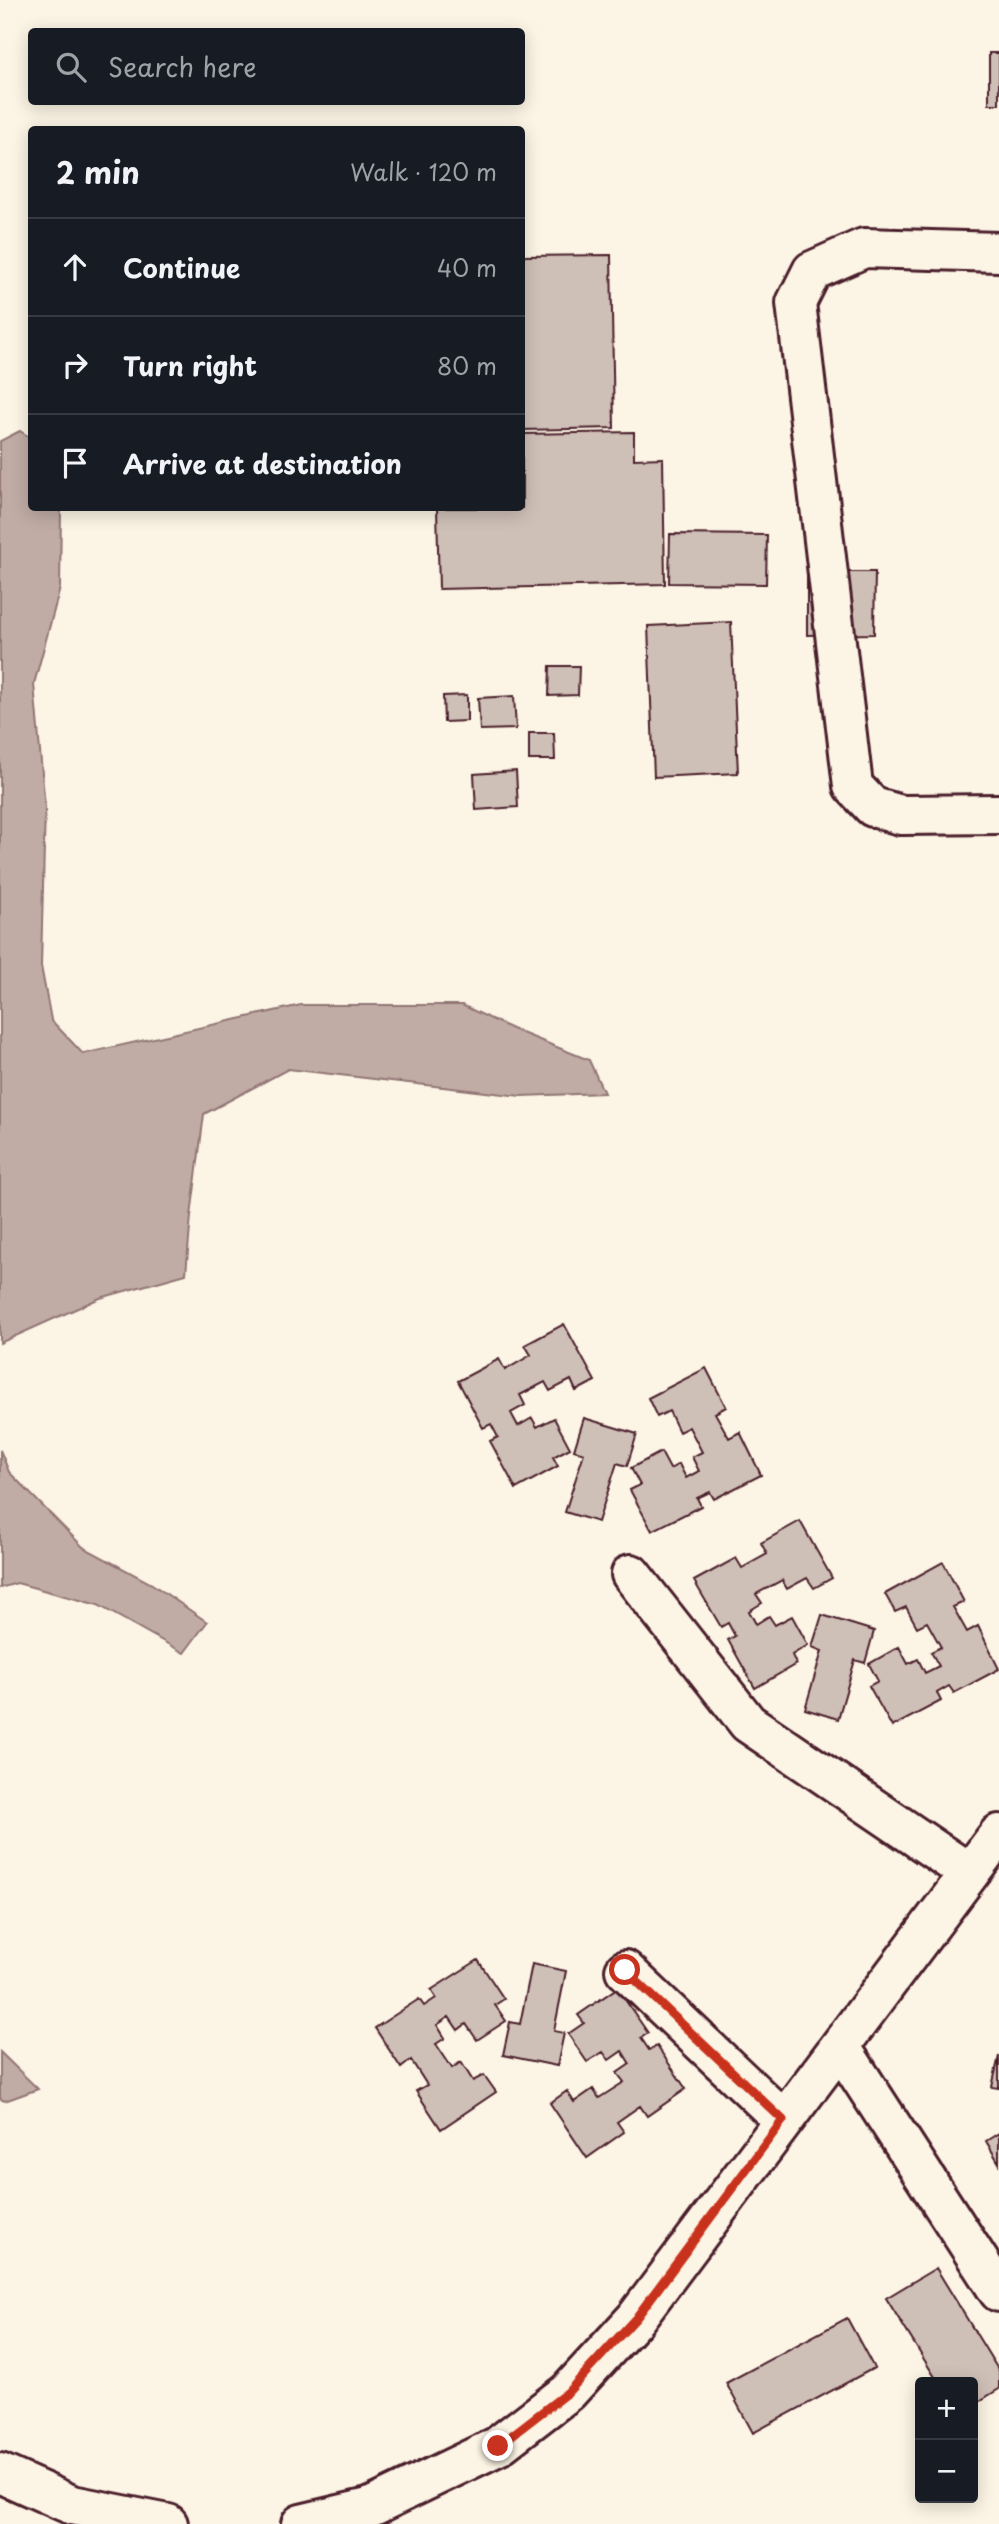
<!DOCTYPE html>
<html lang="en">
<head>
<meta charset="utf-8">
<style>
  :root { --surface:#171b24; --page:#20242c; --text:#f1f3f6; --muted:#9ea1a6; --line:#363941 }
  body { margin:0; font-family:"Playpen Sans",sans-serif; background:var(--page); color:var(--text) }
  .controls { position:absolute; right:21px; bottom:21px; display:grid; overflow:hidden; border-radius:7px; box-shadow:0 4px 18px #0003 }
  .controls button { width:63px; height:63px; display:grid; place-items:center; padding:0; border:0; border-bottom:2px solid var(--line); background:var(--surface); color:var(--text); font:35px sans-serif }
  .stop { position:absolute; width:21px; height:21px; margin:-16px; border:5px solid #c8321e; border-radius:50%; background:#fff }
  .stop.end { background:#c8321e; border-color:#fff; box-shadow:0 2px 7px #0008 }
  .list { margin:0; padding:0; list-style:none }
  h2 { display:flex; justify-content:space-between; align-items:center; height:91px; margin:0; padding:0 28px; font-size:30px }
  h2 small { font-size:23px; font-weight:400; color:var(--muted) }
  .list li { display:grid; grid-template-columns:46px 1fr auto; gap:21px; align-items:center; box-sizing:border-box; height:98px; padding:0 28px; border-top:2px solid var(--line) }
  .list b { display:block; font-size:26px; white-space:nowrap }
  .list em { font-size:23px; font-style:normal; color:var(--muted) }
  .icon { flex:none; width:38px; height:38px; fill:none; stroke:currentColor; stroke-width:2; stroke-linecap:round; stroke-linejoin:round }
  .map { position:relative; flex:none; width:999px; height:2524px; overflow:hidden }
  .search { position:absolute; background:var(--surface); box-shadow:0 4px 18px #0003; left:28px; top:28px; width:497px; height:77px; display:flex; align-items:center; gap:18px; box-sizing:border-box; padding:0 24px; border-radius:7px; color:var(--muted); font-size:26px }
  .panel { position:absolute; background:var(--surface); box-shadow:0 4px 18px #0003; left:28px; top:126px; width:497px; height:385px; border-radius:7px }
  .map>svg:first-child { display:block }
</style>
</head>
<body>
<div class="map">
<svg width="999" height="2524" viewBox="0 0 999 2524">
  <rect width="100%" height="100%" fill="#fcf5e5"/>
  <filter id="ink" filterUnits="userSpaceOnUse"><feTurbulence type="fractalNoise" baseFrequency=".0143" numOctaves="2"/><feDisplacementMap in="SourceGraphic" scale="14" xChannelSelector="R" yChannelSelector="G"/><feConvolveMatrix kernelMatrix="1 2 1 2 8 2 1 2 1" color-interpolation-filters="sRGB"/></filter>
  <g filter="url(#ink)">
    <path fill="#c0aca5" stroke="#917474" stroke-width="2" d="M20,431L31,438L32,508H61L60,588L34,684L45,807L41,966L51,1020L83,1054L301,1005H462L512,1029L589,1060L604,1093L521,1096L288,1069L204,1114L191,1216L186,1274L100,1298L0,1343V441Z
      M0,1450L9,1472L83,1547L152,1584L207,1622L184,1653L98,1605L17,1583L0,1588Z
      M0,2052L38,2089L5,2101L0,2099Z"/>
    <path fill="#cfc0b7" stroke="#4a1f2b" stroke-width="2" d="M989,53H999V104H989Z
      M611,255L614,428L522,430V256Z
      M634,432V459L663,458L665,584L439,589L437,508H522V434Z
      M670,534L767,535L766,584L669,583Z
      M807,572H875L874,634L807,635Z
      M731,622L738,773L654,777L648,626Z
      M550,666H579L578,695L549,696Z
      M467,695V721L444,722L443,696Z
      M514,696L516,729L480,730L478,698Z
      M529,733H554L555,760H529Z
      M516,771L518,807L476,810L474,774Z
      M564,1324L595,1381L576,1391L571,1380L550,1391L545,1382L520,1395L525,1405L511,1413L518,1426L532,1418L537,1427L554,1418L570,1448L553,1457L558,1466L516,1489L490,1441L498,1437L491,1424L483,1428L458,1381L499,1359L505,1370L531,1355L525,1345Z
      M706,1368L726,1407L715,1413L729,1438L740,1432L761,1475L714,1499L710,1492L697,1498L701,1506L652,1531L630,1490L640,1485L631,1468L661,1452L670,1469L679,1464L686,1478L699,1471L692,1457L702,1452L689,1427L679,1432L669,1411L657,1417L648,1398Z
      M584,1418L637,1434L627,1466L617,1463L598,1522L565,1512L584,1453L574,1450Z
      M800,1521L832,1578L814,1588L807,1578L787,1589L782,1580L756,1594L762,1603L749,1611L756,1624L769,1616L775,1625L792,1616L808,1645L792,1655L796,1664L755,1688L728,1640L735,1636L728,1623L721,1627L694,1581L736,1558L742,1568L767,1554L761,1543Z
      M943,1562L964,1602L953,1607L967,1632L978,1626L999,1669L954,1693L949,1686L937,1693L941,1701L892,1727L869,1686L878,1681L869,1664L899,1647L908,1664L918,1659L925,1673L939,1666L931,1652L941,1647L927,1622L917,1627L906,1607L895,1612L885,1594Z
      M822,1615L874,1631L865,1663L855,1660L838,1719L805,1709L822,1651L812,1647Z
      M478,1960L504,1999L495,2005L506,2021L477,2040L466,2024L458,2030L449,2017L437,2025L445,2038L436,2044L452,2068L461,2062L473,2081L484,2075L496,2092L441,2129L416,2091L427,2085L411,2060L401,2068L375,2028L419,1999L424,2006L436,1998L431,1990Z
      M532,1964L566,1971L554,2031L564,2033L557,2066L503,2055L510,2022L520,2024Z
      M617,1988L648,2033L641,2038L649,2050L657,2046L686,2089L647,2116L640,2106L617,2122L624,2132L587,2158L550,2103L567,2091L574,2102L593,2089L599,2098L624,2082L617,2073L630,2064L622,2051L609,2060L603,2052L587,2062L568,2034L584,2023L578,2015Z
      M999,2056V2088L992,2087Z
      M999,2133V2163L986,2141Z
      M936,2268L999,2371V2389L973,2405V2382H938L886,2298Z
      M847,2318L874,2368L753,2433L726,2383Z"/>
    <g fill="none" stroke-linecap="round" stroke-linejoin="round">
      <g stroke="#4a1f2b" stroke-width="44">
        <path id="minor" d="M999,252L864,248L812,271L796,303L853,786L873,807L901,815L999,814
          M631,1574L748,1723L969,1873
          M625,1970L783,2120
          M840,2046L999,2292
          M0,2473L72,2505L168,2524
          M301,2524L369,2508L498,2446L568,2392L636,2318L999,1834"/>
      </g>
      <use href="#minor" stroke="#fcf5e5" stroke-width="38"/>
    </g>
  </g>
  <g fill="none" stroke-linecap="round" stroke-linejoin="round" filter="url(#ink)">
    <path stroke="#c8321e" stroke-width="9" d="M498,2446L568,2392L636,2318L783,2120L625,1970"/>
  </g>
</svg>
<div class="controls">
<button>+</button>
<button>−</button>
</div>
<div class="stop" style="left:625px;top:1970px"></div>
<div class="stop end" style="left:498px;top:2446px"></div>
<div class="search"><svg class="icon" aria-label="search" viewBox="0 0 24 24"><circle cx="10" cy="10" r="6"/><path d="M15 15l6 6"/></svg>Search here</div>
<section class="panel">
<h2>2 min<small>Walk · 120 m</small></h2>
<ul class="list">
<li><svg class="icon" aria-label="ahead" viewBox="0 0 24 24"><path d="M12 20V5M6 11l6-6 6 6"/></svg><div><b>Continue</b></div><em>40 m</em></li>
<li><svg class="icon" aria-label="right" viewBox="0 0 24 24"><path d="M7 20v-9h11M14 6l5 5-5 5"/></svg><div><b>Turn right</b></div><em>80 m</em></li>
<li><svg class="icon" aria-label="arrive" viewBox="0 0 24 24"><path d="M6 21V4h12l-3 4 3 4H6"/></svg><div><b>Arrive at destination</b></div></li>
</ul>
</section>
</div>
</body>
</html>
